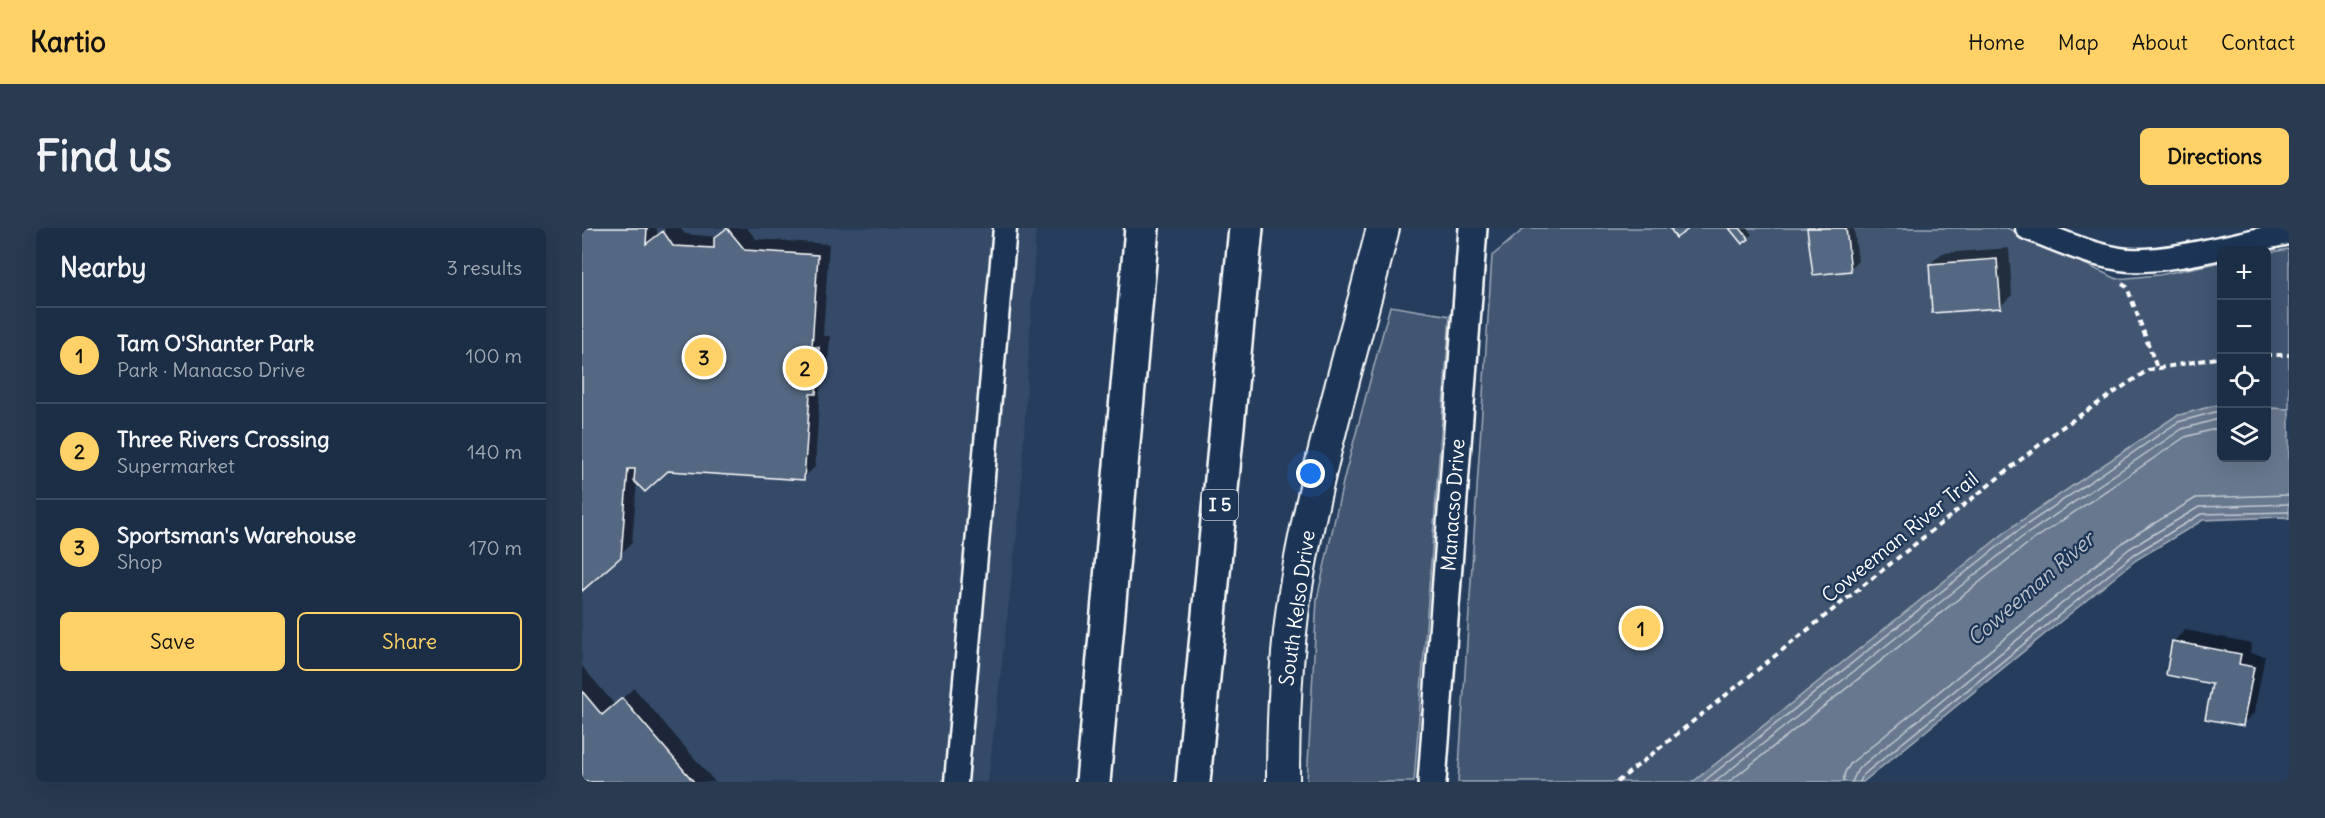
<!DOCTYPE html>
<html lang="en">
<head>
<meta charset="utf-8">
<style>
  :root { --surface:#1c2e46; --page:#293a51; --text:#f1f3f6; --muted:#a0a8b3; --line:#3a4a5f; --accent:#ffd166 }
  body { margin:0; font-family:Delius,sans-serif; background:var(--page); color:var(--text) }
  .controls { position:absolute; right:18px; top:18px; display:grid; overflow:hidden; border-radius:9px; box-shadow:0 6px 24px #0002 }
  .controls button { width:54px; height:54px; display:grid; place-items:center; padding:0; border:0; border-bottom:2px solid var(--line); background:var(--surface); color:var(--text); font:30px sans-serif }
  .you { position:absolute; left:729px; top:246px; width:21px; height:21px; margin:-15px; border:4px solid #fff; border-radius:50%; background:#1a73e8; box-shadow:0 0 0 9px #1a73e833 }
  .badge { display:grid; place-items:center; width:39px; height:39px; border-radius:50%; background:var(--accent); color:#111; font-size:20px; font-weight:700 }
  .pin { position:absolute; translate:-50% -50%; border:3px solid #fff; box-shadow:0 2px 6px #0006 }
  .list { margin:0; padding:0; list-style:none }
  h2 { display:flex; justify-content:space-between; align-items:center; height:78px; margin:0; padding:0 24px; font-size:26px }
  h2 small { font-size:20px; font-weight:400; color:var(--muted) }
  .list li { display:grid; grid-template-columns:39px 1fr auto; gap:18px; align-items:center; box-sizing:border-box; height:96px; padding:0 24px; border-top:2px solid var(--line) }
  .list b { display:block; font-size:22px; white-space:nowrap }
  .list p { margin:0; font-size:20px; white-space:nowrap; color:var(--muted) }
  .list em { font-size:20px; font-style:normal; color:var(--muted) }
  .actions { display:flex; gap:12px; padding:18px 24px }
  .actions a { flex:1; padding:14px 0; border:2px solid var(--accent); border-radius:9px; text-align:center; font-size:21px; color:var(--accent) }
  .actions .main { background:var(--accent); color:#111 }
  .icon { flex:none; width:33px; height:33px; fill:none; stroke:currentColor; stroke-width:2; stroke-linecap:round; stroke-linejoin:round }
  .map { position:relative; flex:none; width:1707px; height:554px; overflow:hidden; border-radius:9px }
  header { display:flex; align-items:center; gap:36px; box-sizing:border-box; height:84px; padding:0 30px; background:var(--accent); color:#111 }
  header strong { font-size:28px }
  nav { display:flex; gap:33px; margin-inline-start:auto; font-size:21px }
  .intro { display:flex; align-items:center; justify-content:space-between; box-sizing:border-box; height:144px; padding:0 36px }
  h1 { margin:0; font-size:42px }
  .button { padding:15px 27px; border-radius:9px; background:var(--accent); color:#111; font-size:21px; font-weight:700 }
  main { display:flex; gap:36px; padding:0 36px }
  aside { flex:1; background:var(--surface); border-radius:9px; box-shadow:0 6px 24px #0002 }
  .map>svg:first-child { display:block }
</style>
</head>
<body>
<header>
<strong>Kartio</strong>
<nav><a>Home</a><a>Map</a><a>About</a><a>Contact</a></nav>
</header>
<div class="intro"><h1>Find us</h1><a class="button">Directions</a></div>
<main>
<aside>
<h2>Nearby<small>3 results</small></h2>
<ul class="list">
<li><span class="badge">1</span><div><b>Tam O'Shanter Park</b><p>Park · Manacso Drive</p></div><em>100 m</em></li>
<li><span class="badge">2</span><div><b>Three Rivers Crossing</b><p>Supermarket</p></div><em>140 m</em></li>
<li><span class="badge">3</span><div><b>Sportsman's Warehouse</b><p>Shop</p></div><em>170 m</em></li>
</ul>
<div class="actions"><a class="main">Save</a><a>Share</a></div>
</aside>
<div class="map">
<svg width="1707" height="554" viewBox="0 0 1707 554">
  <rect width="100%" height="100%" fill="#263d5e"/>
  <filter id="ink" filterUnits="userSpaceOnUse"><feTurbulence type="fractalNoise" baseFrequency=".0167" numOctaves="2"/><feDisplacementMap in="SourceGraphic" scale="12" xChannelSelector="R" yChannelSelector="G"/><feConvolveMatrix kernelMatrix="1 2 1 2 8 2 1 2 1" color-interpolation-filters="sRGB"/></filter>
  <g filter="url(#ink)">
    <path fill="#344a68" d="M0,0H454L438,279L406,554H0Z"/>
    <path fill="#425672" stroke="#a0aab8" stroke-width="1.5" d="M943,0H1425L1535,51L1577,47L1639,34V176L1594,188L1430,299L1111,554H876L910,28Z
      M1707,21V181L1685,180L1684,25Z
      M808,78L868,88L832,554H725L735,371L762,250Z"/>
    <path fill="#67788e" stroke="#a4aebb" stroke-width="1.5" d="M1639,176L1640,230H1684L1685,180L1707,181V291L1702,289L1621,292L1554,332L1281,554H1111L1430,299L1594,188Z"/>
    <path fill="#0007" d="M0,0H75V6L84,0H98L103,6L135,9L144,0H165L174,11L247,16L241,108H248L245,153L238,160L233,239L221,250L86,242L55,254L50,315L0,361Z
      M1149,0H1165L1170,6L1161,14Z
      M1226,0H1272L1276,33L1268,41Z
      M1427,20L1430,67L1419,78L1348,36L1360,25Z
      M1603,402L1670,415L1668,425L1683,428L1672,485L1660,496L1632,455L1591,414Z
      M0,438L33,477L52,460L133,554H0Z"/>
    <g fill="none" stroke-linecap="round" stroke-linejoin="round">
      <path stroke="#c2c9d2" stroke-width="1.5" d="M1121,554L1434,304L1596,194L1640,182
        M1133,554L1439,310L1600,201L1640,190
        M1147,554L1444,317L1603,209L1640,199
        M1261,554L1263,544L1269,535L1543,313L1614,270L1707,267
        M1270,554L1276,541L1547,321L1617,279L1707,276
        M1278,554L1281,547L1551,327L1619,286L1707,284"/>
    </g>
    <path fill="#556781" stroke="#fff" stroke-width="1.5" d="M0,0H65L64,16L81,3L91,18L132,20V10L145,0L163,22L236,27L230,119H237L234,166H228L222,252L86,243L63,264L52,253L53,241H46L39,329L0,363Z
      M1088,0H1108L1094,10Z
      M1147,0H1158L1167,11L1160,16Z
      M1225,0H1264L1269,43L1231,47Z
      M1415,31L1419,80L1350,85L1347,36Z
      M1590,413L1659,426L1657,436L1672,439L1661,498L1623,491L1630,456L1584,447Z
      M0,463L20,487L40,470L112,554H0Z"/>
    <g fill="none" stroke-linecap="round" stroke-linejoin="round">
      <g stroke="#fff" stroke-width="27">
        <path id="minor" d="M1445,0C1475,12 1506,26 1538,31C1577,38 1665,13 1707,5
          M374,554L423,0"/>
      </g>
      <g stroke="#fff" stroke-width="32">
        <path id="tertiary" d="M850,554L891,0"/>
      </g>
      <g stroke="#fff" stroke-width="36">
        <path id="secondary" d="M701,554C701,483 704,411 717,341C738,226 773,113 801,0"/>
      </g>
      <g stroke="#fff" stroke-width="38">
        <path id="motorway" d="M511,554L560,0
          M611,554L664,0"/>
      </g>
      <path stroke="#fff" stroke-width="4" stroke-dasharray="6 4.5" stroke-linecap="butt" d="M1540,56L1545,59L1575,140
        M1684,127H1707
        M1035,554L1476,202L1566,142L1640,129"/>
      <use href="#minor" stroke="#1d3557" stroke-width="22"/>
      <use href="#tertiary" stroke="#1d3557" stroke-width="27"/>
      <use href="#secondary" stroke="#1d3557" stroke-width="32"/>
      <use href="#motorway" stroke="#1d3557" stroke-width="33"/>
    </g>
  </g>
  <g text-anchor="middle" stroke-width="4.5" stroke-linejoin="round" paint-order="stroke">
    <rect fill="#1d3557" stroke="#bbc2cd" stroke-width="1.5" x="620" y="262" width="36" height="30" rx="4.5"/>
    <g font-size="18" font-weight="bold" fill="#fff">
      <text x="638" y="283">I 5</text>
    </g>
    <g font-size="20" fill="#fff" stroke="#1d3557">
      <text transform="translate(871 277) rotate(-86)" y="7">Manacso Drive</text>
      <text transform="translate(1318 309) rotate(-39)" y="7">Coweeman River Trail</text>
      <text transform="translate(715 380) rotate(-82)" y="7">South Kelso Drive</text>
    </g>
    <g font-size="21" font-style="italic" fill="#bbc2cc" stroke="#1d3557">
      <text transform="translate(1449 361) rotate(-41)" y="7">Coweeman River</text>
    </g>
  </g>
</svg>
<div class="controls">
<button>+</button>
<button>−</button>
<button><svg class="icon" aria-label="locate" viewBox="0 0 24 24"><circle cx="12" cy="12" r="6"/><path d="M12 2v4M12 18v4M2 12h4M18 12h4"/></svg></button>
<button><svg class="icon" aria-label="layers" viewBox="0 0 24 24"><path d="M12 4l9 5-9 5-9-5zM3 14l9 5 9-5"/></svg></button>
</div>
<div class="you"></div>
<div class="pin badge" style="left:1059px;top:400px">1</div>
<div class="pin badge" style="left:223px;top:140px">2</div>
<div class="pin badge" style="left:122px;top:129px">3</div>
</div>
</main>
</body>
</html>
